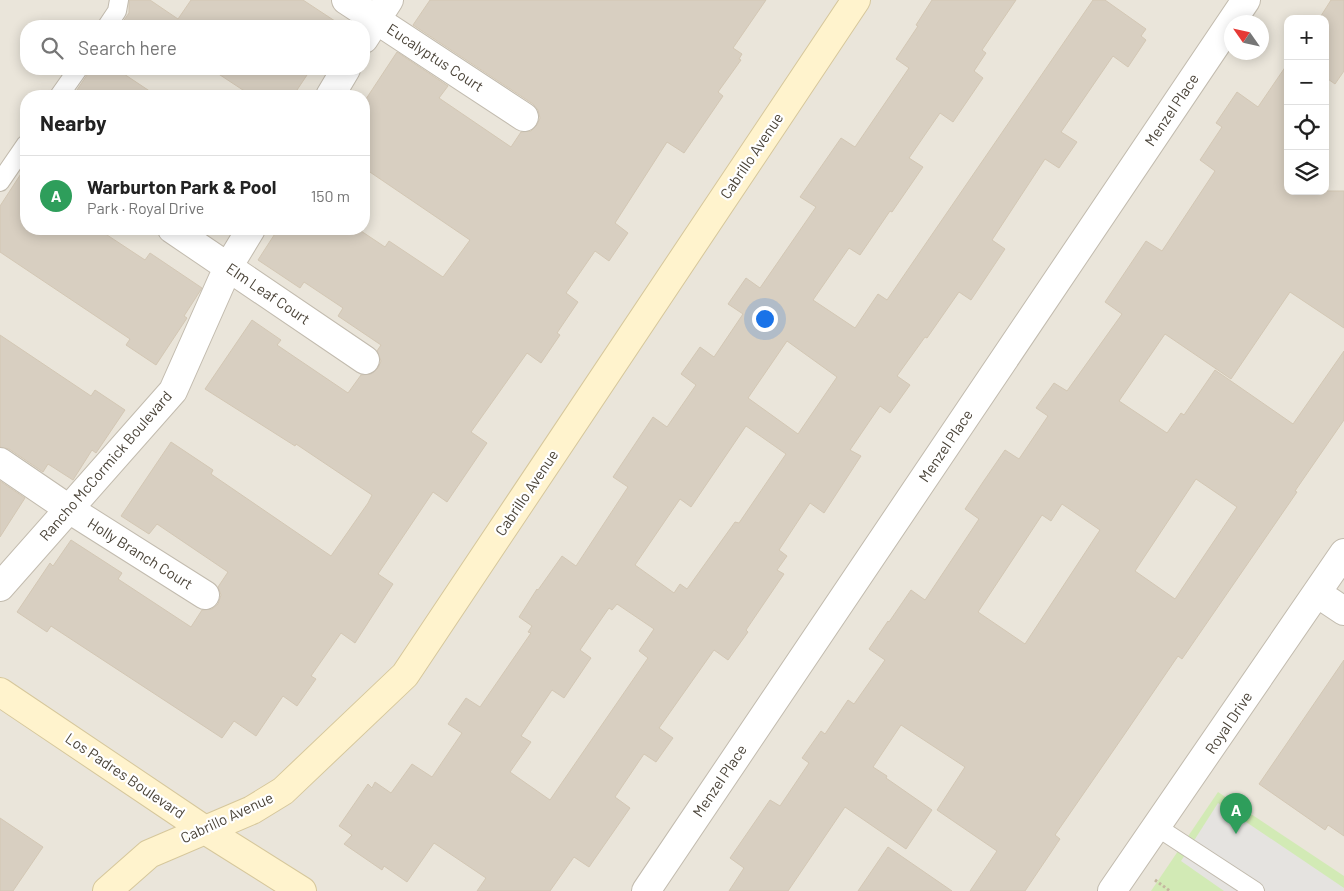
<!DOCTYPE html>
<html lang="en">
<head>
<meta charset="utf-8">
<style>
  :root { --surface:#fff; --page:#f2f2f2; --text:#222; --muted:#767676; --line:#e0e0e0; --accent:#2563eb }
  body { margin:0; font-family:Barlow,sans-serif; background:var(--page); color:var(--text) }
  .controls { position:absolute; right:15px; top:15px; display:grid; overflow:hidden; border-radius:10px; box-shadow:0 2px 12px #0003 }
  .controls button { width:45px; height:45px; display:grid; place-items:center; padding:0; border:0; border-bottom:1px solid var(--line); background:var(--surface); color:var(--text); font:25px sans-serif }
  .compass { position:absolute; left:1224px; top:15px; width:45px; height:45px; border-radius:50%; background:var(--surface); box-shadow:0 2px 12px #0003; rotate:304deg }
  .you { position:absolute; left:764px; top:318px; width:18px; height:18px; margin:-12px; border:4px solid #fff; border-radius:50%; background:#1a73e8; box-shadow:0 0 0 8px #1a73e833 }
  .badge { display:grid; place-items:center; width:32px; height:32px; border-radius:50%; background:var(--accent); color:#fff; font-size:16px; font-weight:700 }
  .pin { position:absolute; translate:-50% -41px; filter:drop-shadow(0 1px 2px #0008) }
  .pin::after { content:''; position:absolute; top:26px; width:18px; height:15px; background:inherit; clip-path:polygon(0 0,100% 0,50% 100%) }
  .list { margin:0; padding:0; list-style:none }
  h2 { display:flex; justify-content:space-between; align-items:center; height:65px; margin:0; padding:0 20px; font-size:21px }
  h2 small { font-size:16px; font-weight:400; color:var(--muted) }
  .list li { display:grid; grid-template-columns:32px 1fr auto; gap:15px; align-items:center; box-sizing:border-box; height:80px; padding:0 20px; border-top:1px solid var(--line) }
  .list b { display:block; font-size:19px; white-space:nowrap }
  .list p { margin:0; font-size:16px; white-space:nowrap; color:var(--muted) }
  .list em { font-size:16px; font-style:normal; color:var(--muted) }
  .icon { flex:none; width:28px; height:28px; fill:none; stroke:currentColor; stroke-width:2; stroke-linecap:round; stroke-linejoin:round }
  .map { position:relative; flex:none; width:1344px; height:891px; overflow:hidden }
  .search { position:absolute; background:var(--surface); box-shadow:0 2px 12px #0003; left:20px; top:20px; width:350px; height:55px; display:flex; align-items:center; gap:12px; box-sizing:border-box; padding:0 18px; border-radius:20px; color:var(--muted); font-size:19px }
  .panel { position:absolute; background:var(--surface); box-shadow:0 2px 12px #0003; left:20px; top:90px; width:350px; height:145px; border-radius:20px }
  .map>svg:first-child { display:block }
</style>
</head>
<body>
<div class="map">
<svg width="1344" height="891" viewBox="0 0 1344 891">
  <rect width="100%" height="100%" fill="#f6f3ec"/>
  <path fill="#eae5da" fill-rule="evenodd" d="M0,0H1344V891H0ZM1288,19H1325V191H1288ZM1232,22H1262V52H1232ZM26,26H364V69H26ZM26,96H364V229H26Z"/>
  <path fill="#d2eab5" d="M1218,792L1344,876V891H1151Z"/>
  <path fill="#e5e3e0" d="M1218,803L1344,888V891H1224L1181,861Z"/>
  <path fill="#d8cfc1" stroke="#d3c7b4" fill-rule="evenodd" d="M129,0H150L178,19L191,0H303L341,25L340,26H120L129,13Z
    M430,0H766L733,48L742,54L739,59L741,60L718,92L723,96L684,153L667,142L615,223L628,233L609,261L595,251L566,293L578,302L557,333L560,335L541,363L527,353L471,432L487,443L447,502L433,492L378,574L393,584L355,643L341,633L311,676L316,679L297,706L283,696L256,736L234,721L222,738L51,626L47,632L17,612L50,563L53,566L71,540L122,573L118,579L191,627L202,610L212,609L218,604L221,595L218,587L228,572L157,524L149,534L121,516L171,442L213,470L211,474L331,556L368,503L372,495L296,444L295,446L205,389L252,320L281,340L277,345L348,393L361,375L371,374L378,368L381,361L377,351L381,345L338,316L343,308L304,282L300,288L258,260L278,229H358L385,247L389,241L443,277L470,240L364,168V102L397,52L448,86L439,98L511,147L521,132L531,131L537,125L540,118L538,110L533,104L413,25Z
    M932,0H1016L982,50L986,53L974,71L983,78L953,122L940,113L909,158L923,167L892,212L890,211L860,255L849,248L813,300L855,328L878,294L887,300L1093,0H1105L1146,29L1141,36L1146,40L1128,67L1113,56L1061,132L1077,142L1059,168L1045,159L992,240L1005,249L971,300L959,292L927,338L925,337L897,376L910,385L890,413L880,406L850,450L861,456L824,513L810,503L779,550L787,556L777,570L784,574L746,630L748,632L728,660L714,650L659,728L673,738L656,762L644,754L615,797L630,808L589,867L574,857L550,891H477L486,878L434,843L407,882L384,866L382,870L344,844L352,835L339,826L368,784L372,788L375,782L391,793L412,764L432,777L462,733L448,724L466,698L480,707L531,633L528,632L532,626L519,617L537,589L538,590L562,556L576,566L628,487L613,477L653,417L667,427L696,385L681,374L700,347L714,357L743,314L728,304L746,278L760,288L816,207L800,197L841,138L855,147L909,68L896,59L918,26L916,25ZM787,341L837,377L798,434L748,398ZM746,426L786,454L739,523L735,522L687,589L680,584L674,593L635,565L680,499L691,507ZM617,604L654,629L639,651L648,658L550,800L510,772L531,742L521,736L552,690L564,698L591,658L580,650L609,608L612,610Z
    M1331,0H1344V71L1335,84L1325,77V19H1319Z
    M1288,63V191H1344V328L1290,292L1231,379L1165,334L1119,401L1167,433L1181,413L1184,415L1215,370L1293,424L1344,351V420L1295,491L1297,492L1182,659L1178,656L1122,738L1055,835L1060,839L1025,891H970L997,851L937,810L965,767L901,725L873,767L887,776L886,778L932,810L906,849L845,807L788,891H729L744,868L730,858L770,800L780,806L809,763L802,758L821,731L825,734L848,700L854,704L885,660L869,649L888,621L889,622L911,590L925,600L979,519L965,509L983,482L1005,450L1019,459L1048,416L1036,408L1054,383L1067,391L1122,314L1105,302L1146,241L1162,251L1215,171L1200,160L1222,127L1216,123L1237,92L1258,107ZM1196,479L1237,507L1175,599L1135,571ZM1062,504L1100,530L1025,644L978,612L1042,515L1051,521Z
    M91,69H128L124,74L157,96H73Z
    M211,69H311L293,96H252Z
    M26,166V229H98L145,260L150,253L202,288L184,316L187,318L156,365L126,345L130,339L0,252V206Z
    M0,335L91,396L95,390L125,410L96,453L92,450L73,480L48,464L43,472L9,449L0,447Z
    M0,481L25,498L0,537Z
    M1344,660V836L1328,825L1325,830L1259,784Z
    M0,818L43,847L13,891H0Z
    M888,847L952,891H858Z"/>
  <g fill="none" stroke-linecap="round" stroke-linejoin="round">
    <g stroke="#c2bbae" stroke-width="20">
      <path id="lane" d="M107,26L117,11L119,0
        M59,96L78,69
        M0,182L26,144
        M1157,827L1255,891"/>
    </g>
    <g stroke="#c2bbae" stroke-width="30">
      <path id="street" d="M346,0L524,117
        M364,39L389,0
        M330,96L346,69
        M172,229L365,360
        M0,462L69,509L205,595
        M0,587L173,391L228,267L251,229
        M1317,593L1344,611
        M646,891L1246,0
        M1112,891L1344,553"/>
    </g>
    <g stroke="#d6c79b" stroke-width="30">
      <path id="secondary" d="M0,692L205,830L302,891
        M107,891L149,854L252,810L283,791L405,675L856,0"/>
    </g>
    <path stroke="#c4b79f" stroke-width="3" stroke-dasharray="2.5 2.5" stroke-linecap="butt" d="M1155,880L1170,891"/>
    <use href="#lane" stroke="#fff" stroke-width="18"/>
    <use href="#street" stroke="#fff" stroke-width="28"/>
    <use href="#secondary" stroke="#fff3cd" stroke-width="28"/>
  </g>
  <g text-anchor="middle" stroke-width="4.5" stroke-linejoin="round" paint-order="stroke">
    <g font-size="15" fill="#4b4439" stroke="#fff">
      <text transform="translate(435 58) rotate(33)" y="5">Eucalyptus Court</text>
      <text transform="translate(1172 110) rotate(-56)" y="5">Menzel Place</text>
      <text transform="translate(752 156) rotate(-56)" y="5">Cabrillo Avenue</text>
      <text transform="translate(268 294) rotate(34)" y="5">Elm Leaf Court</text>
      <text transform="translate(946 446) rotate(-56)" y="5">Menzel Place</text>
      <text transform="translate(106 466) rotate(-49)" y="5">Rancho McCormick Boulevard</text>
      <text transform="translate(527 493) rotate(-56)" y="5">Cabrillo Avenue</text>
      <text transform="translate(140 554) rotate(32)" y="5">Holly Branch Court</text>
      <text transform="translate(1229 723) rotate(-56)" y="5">Royal Drive</text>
      <text transform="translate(125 776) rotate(34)" y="5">Los Padres Boulevard</text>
      <text transform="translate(720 781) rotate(-56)" y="5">Menzel Place</text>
      <text transform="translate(227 818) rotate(-25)" y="5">Cabrillo Avenue</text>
    </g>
  </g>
</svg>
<div class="controls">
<button>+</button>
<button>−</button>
<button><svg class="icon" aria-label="locate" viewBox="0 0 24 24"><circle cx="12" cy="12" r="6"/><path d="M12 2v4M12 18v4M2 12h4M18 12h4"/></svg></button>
<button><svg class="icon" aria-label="layers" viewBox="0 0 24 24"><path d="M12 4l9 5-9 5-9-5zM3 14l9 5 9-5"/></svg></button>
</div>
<svg class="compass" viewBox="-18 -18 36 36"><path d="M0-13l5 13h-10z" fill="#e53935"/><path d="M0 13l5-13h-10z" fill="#767676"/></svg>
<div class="you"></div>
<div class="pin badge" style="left:1236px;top:834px;background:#2e9e5b">A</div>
<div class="search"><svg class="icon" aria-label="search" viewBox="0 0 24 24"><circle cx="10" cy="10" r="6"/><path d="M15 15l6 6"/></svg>Search here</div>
<section class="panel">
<h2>Nearby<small></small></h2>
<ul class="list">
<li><span class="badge" style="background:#2e9e5b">A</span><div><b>Warburton Park &amp; Pool</b><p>Park · Royal Drive</p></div><em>150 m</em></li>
</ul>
</section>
</div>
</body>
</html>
